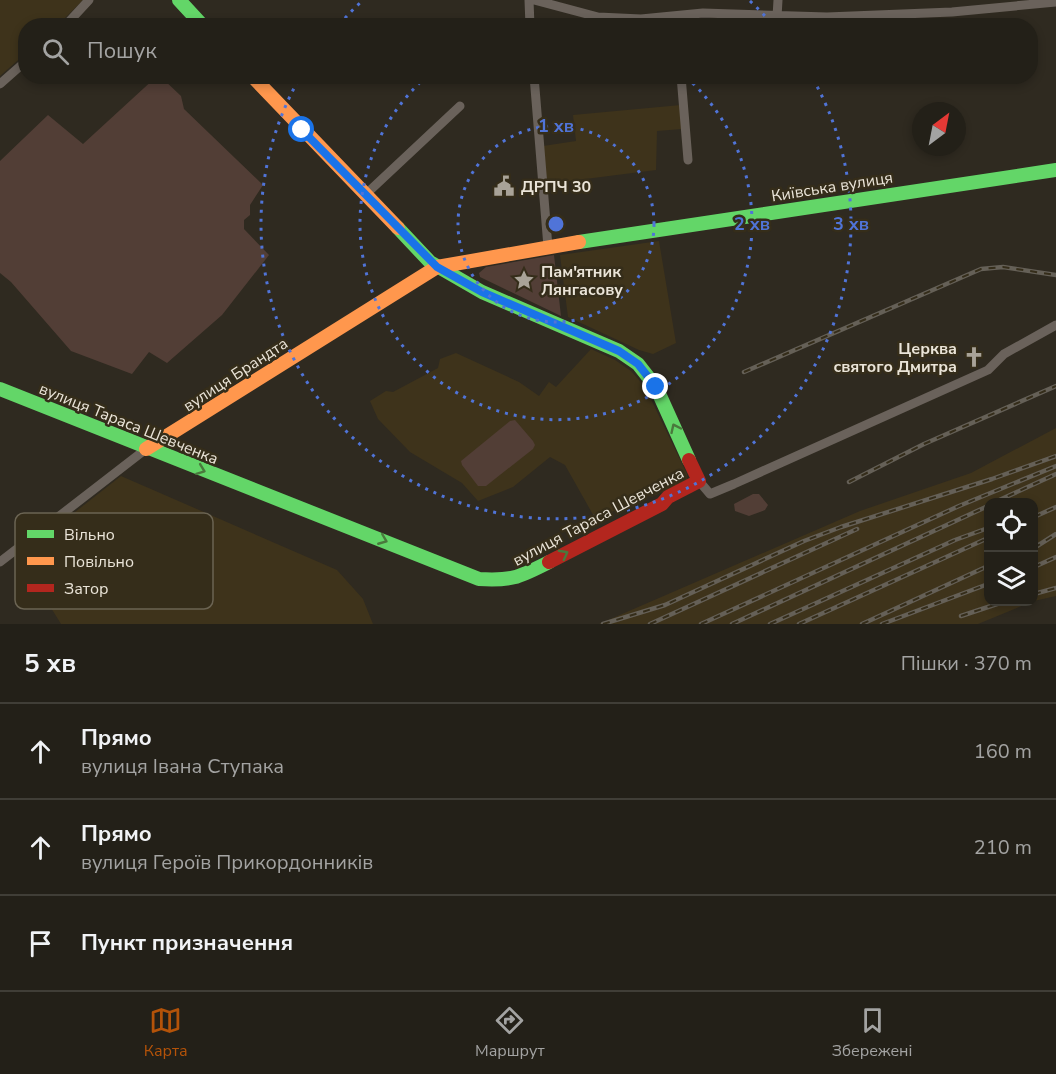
<!DOCTYPE html>
<html lang="uk">
<head>
<meta charset="utf-8">
<style>
  :root { --surface:#232018; --page:#2b2821; --text:#f1f3f6; --muted:#a3a3a2; --line:#403e37; --accent:#b45309 }
  body { margin:0; font-family:"Nunito Sans",sans-serif; background:var(--page); color:var(--text) }
  .controls { position:absolute; right:18px; bottom:18px; display:grid; overflow:hidden; border-radius:12px; box-shadow:0 3px 9px #0003 }
  .controls button { width:54px; height:54px; display:grid; place-items:center; padding:0; border:0; border-bottom:2px solid var(--line); background:var(--surface); color:var(--text); font:30px sans-serif }
  .compass { position:absolute; left:912px; top:102px; width:54px; height:54px; border-radius:50%; background:var(--surface); box-shadow:0 3px 9px #0003; rotate:32deg }
  .stop { position:absolute; width:18px; height:18px; margin:-14px; border:4px solid #1a73e8; border-radius:50%; background:#fff }
  .stop.end { background:#1a73e8; border-color:#fff; box-shadow:0 2px 6px #0008 }
  .list { margin:0; padding:0; list-style:none }
  h2 { display:flex; justify-content:space-between; align-items:center; height:78px; margin:0; padding:0 24px; font-size:26px }
  h2 small { font-size:20px; font-weight:400; color:var(--muted) }
  .list li { display:grid; grid-template-columns:39px 1fr auto; gap:18px; align-items:center; box-sizing:border-box; height:96px; padding:0 24px; border-top:2px solid var(--line) }
  .list b { display:block; font-size:22px; white-space:nowrap }
  .list p { margin:0; font-size:20px; white-space:nowrap; color:var(--muted) }
  .list em { font-size:20px; font-style:normal; color:var(--muted) }
  .icon { flex:none; width:33px; height:33px; fill:none; stroke:currentColor; stroke-width:2; stroke-linecap:round; stroke-linejoin:round }
  .map { position:relative; flex:none; width:1056px; height:624px; overflow:hidden }
  .search { position:absolute; background:var(--surface); box-shadow:0 3px 9px #0003; left:18px; right:18px; top:18px; height:66px; display:flex; align-items:center; gap:15px; box-sizing:border-box; padding:0 21px; border-radius:24px; color:var(--muted); font-size:22px }
  .sheet { height:366px; background:var(--surface) }
  nav { display:flex; justify-content:space-around; align-items:center; box-sizing:border-box; height:84px; border-top:2px solid var(--line); background:var(--surface); font-size:16px; color:var(--muted) }
  nav a { display:grid; justify-items:center; gap:3px }
  nav .on { color:var(--accent) }
  .map>svg:first-child { display:block }
</style>
</head>
<body>
<div class="map">
<svg width="1056" height="624" viewBox="0 0 1056 624">
  <rect width="100%" height="100%" fill="#2f2a20"/>
  <path fill="#3e331b" d="M0,0H83L58,25L26,26L25,54L0,76Z
    M681,105L682,129L657,131L656,170L546,184L543,146L576,141L573,115Z
    M659,241L676,343L653,354L639,350L568,317L560,255Z
    M591,349L615,360L631,371L639,380L648,393L687,474V480L652,497L647,495L642,498V502L633,507L626,505L596,520L565,465L550,457L513,487L478,501L462,483L410,452L378,419L370,401L386,391L393,392L438,368L440,359L456,353L519,382L539,396L549,382L556,387Z
    M1056,428V596L1034,601V502H988V602H1031L978,624H599L860,511L971,473Z
    M121,476L337,570L363,599L373,624H61L19,556Z"/>
  <path fill="#523e36" d="M156,77H161L181,96L184,109L263,185L250,205V215L244,220V229L269,255L222,315L167,363L149,352L132,374L71,351L11,282L0,273V161L48,115L83,144Z
    M554,255L561,316L480,277L479,273L486,267Z
    M515,420L533,441L535,445L533,449L486,486H478L462,465L461,461L510,421Z
    M753,494H759L768,505L765,510L749,516L735,511L734,504Z"/>
  <g fill="none" stroke-linecap="round" stroke-linejoin="round">
    <path stroke="#6a625b" stroke-width="9" d="M529,0L530,26
      M534,0L598,17L641,19L703,13L827,17L952,12L1056,2
      M777,17L778,0
      M65,26L89,0
      M534,76L548,247
      M681,76L688,160
      M0,84L26,61
      M365,195L460,106
      M699,481L710,494L734,484L988,370L1004,354L1056,325
      M0,562L146,449"/>
    <path stroke="#63d668" stroke-width="14" d="M179,0L203,26
      M398,228L430,262L482,292L619,351L638,364L656,387L689,460
      M579,242L1056,170
      M0,389L479,579C513,581 519,577 549,562"/>
    <path stroke="#ff974d" stroke-width="14" d="M252,76L398,228
      M146,449L437,267L579,242"/>
    <path stroke="#b3261e" stroke-width="14" d="M549,562L662,504L668,497L699,481L689,460"/>
    <g stroke="#656057" stroke-width="4.5">
      <path id="rail" d="M744,372L981,269L1003,267L1056,275
        M849,482L924,444L1056,386
        M995,502L1056,474
        M1034,517L1056,507
        M1034,548L1056,534
        M1034,567L1056,557
        M1034,594L1056,588
        M961,616L1003,602
        M603,624L665,605L804,541L841,527L992,479L1056,456
        M650,624L857,529
        M701,624L959,506L1056,466
        M732,624L988,506
        M770,624L955,540L988,528
        M799,624L988,538
        M862,624L988,566
        M882,624L988,584"/>
    </g>
    <use href="#rail" stroke="#352d1a" stroke-width="2" stroke-dasharray="7" stroke-linecap="butt"/>
  </g>
  <defs><path id="oneway-chevron" d="M-2-3.5L2.5 0L-2 3.5" fill="none" stroke-width="1.6" stroke-linecap="round" stroke-linejoin="round" transform="scale(1.5)"/></defs>
  <g stroke="#4a793d">
    <use href="#oneway-chevron" transform="translate(675 428) rotate(-115)"/>
    <use href="#oneway-chevron" transform="translate(201 470) rotate(21)"/>
    <use href="#oneway-chevron" transform="translate(383 540) rotate(22)"/>
    <use href="#oneway-chevron" transform="translate(564 554) rotate(-28)"/>
  </g>
  <g fill="none" stroke-linecap="round" stroke-linejoin="round">
    <path stroke="#1a73e8" stroke-width="8" d="M302,130L437,267L482,292L619,351L638,364L656,387"/>
  </g>
  <g fill="none" stroke="#5074d8" stroke-width="3" stroke-dasharray="3 6">
    <circle cx="556" cy="224" r="98"/>
    <path d="M686 77A196 196 0 1 1 426 77"/>
    <path d="M339 25A295 295 0 0 1 362 1M750 1A295 295 0 0 1 773 25M813 79A295 295 0 1 1 299 79"/>
  </g>
  <defs>
    <g id="civic-bare" transform="scale(1.62)"><path d="M-.6-6.5H3V-4.5H.6V-3L4-1V1h2V6H-6V1h2V-1L-.6-3ZM-1.2 2.5V6h2.4V2.5Z" fill="#a9a398" stroke="#352d1a" stroke-width="2.5" paint-order="stroke"/></g>
    <g id="sight-bare" transform="scale(1.62)"><path d="M0-6L1.8-2.2L6-1.7L2.9 1.2L3.7 5.4L0 3.3L-3.7 5.4L-2.9 1.2L-6-1.7L-1.8-2.2Z" fill="#a9a398" stroke="#352d1a" stroke-width="2.5" paint-order="stroke"/></g>
    <g id="church-bare" transform="scale(1.62)"><path d="M-1.2-6h2.4v3.5h3.3v2.4h-3.3V6h-2.4V-.1h-3.3v-2.4h3.3Z" fill="#a9a398" stroke="#352d1a" stroke-width="2.5" paint-order="stroke"/></g>
  </defs>
  <g fill-rule="evenodd">
    <use href="#civic-bare" x="504" y="186"/>
    <use href="#sight-bare" x="524" y="280"/>
    <use href="#church-bare" x="974" y="357"/>
  </g>
  <g text-anchor="middle" stroke-width="5" stroke-linejoin="round" paint-order="stroke">
    <g font-size="16" font-weight="bold" fill="#eae4d8" stroke="#352d1a" text-anchor="start">
      <text x="521" y="192">ДРПЧ 30</text>
      <text x="541" y="277">Пам'ятник<tspan x="541" dy="18">Лянгасову</tspan></text>
      <text x="957" y="354" text-anchor="end">Церква<tspan x="957" dy="18">святого Дмитра</tspan></text>
    </g>
    <g font-size="16" fill="#eae4d8" stroke="#352d1a">
      <text transform="translate(832 186) rotate(-9)" y="6">Київська вулиця</text>
      <text transform="translate(235 374) rotate(-33)" y="6">вулиця Брандта</text>
      <text transform="translate(129 423) rotate(22)" y="6">вулиця Тараса Шевченка</text>
      <text transform="translate(598 516) rotate(-28)" y="6">вулиця Тараса Шевченка</text>
    </g>
  </g>
  <rect x="15" y="513" width="198" height="96" rx="9" fill="#352d1a" stroke="#6b6453" stroke-width="1.5"/>
  <rect x="27" y="530" width="27" height="8" fill="#63d668"/>
  <rect x="27" y="557" width="27" height="8" fill="#ff974d"/>
  <rect x="27" y="584" width="27" height="8" fill="#b3261e"/>
  <g font-size="16" fill="#eae4d8">
    <text x="64" y="540">Вільно</text>
    <text x="64" y="567">Повільно</text>
    <text x="64" y="594">Затор</text>
  </g>
  <circle cx="556" cy="224" r="9" fill="#5074d8" stroke="#352d1a" stroke-width="3"/>
  <g font-size="18" text-anchor="middle" font-weight="bold" fill="#5074d8" stroke="#352d1a" stroke-width="5" stroke-linejoin="round" paint-order="stroke">
    <text x="556" y="132">1 хв</text>
    <text x="752" y="230">2 хв</text>
    <text x="851" y="230">3 хв</text>
  </g>
</svg>
<div class="controls">
<button><svg class="icon" aria-label="locate" viewBox="0 0 24 24"><circle cx="12" cy="12" r="6"/><path d="M12 2v4M12 18v4M2 12h4M18 12h4"/></svg></button>
<button><svg class="icon" aria-label="layers" viewBox="0 0 24 24"><path d="M12 4l9 5-9 5-9-5zM3 14l9 5 9-5"/></svg></button>
</div>
<svg class="compass" viewBox="-18 -18 36 36"><path d="M0-13l5 13h-10z" fill="#e53935"/><path d="M0 13l5-13h-10z" fill="#a3a3a2"/></svg>
<div class="stop" style="left:302px;top:130px"></div>
<div class="stop end" style="left:656px;top:387px"></div>
<div class="search"><svg class="icon" aria-label="search" viewBox="0 0 24 24"><circle cx="10" cy="10" r="6"/><path d="M15 15l6 6"/></svg>Пошук</div>
</div>
<section class="sheet">
<h2>5 хв<small>Пішки · 370 m</small></h2>
<ul class="list">
<li><svg class="icon" aria-label="ahead" viewBox="0 0 24 24"><path d="M12 20V5M6 11l6-6 6 6"/></svg><div><b>Прямо</b><p>вулиця Івана Ступака</p></div><em>160 m</em></li>
<li><svg class="icon" aria-label="ahead" viewBox="0 0 24 24"><path d="M12 20V5M6 11l6-6 6 6"/></svg><div><b>Прямо</b><p>вулиця Героїв Прикордонників</p></div><em>210 m</em></li>
<li><svg class="icon" aria-label="arrive" viewBox="0 0 24 24"><path d="M6 21V4h12l-3 4 3 4H6"/></svg><div><b>Пункт призначення</b></div></li>
</ul>
</section>
<nav>
<a class="on"><svg class="icon" aria-label="map" viewBox="0 0 24 24"><path d="M3 6l6-2 6 2 6-2v14l-6 2-6-2-6 2zM9 4v14M15 6v14"/></svg>Карта</a>
<a><svg class="icon" aria-label="directions" viewBox="0 0 24 24"><path d="M12 3l9 9-9 9-9-9zM9 14v-3h6M13 9l2 2-2 2"/></svg>Маршрут</a>
<a><svg class="icon" aria-label="saved" viewBox="0 0 24 24"><path d="M7 4h10v16l-5-4-5 4z"/></svg>Збережені</a>
</nav>
</body>
</html>
